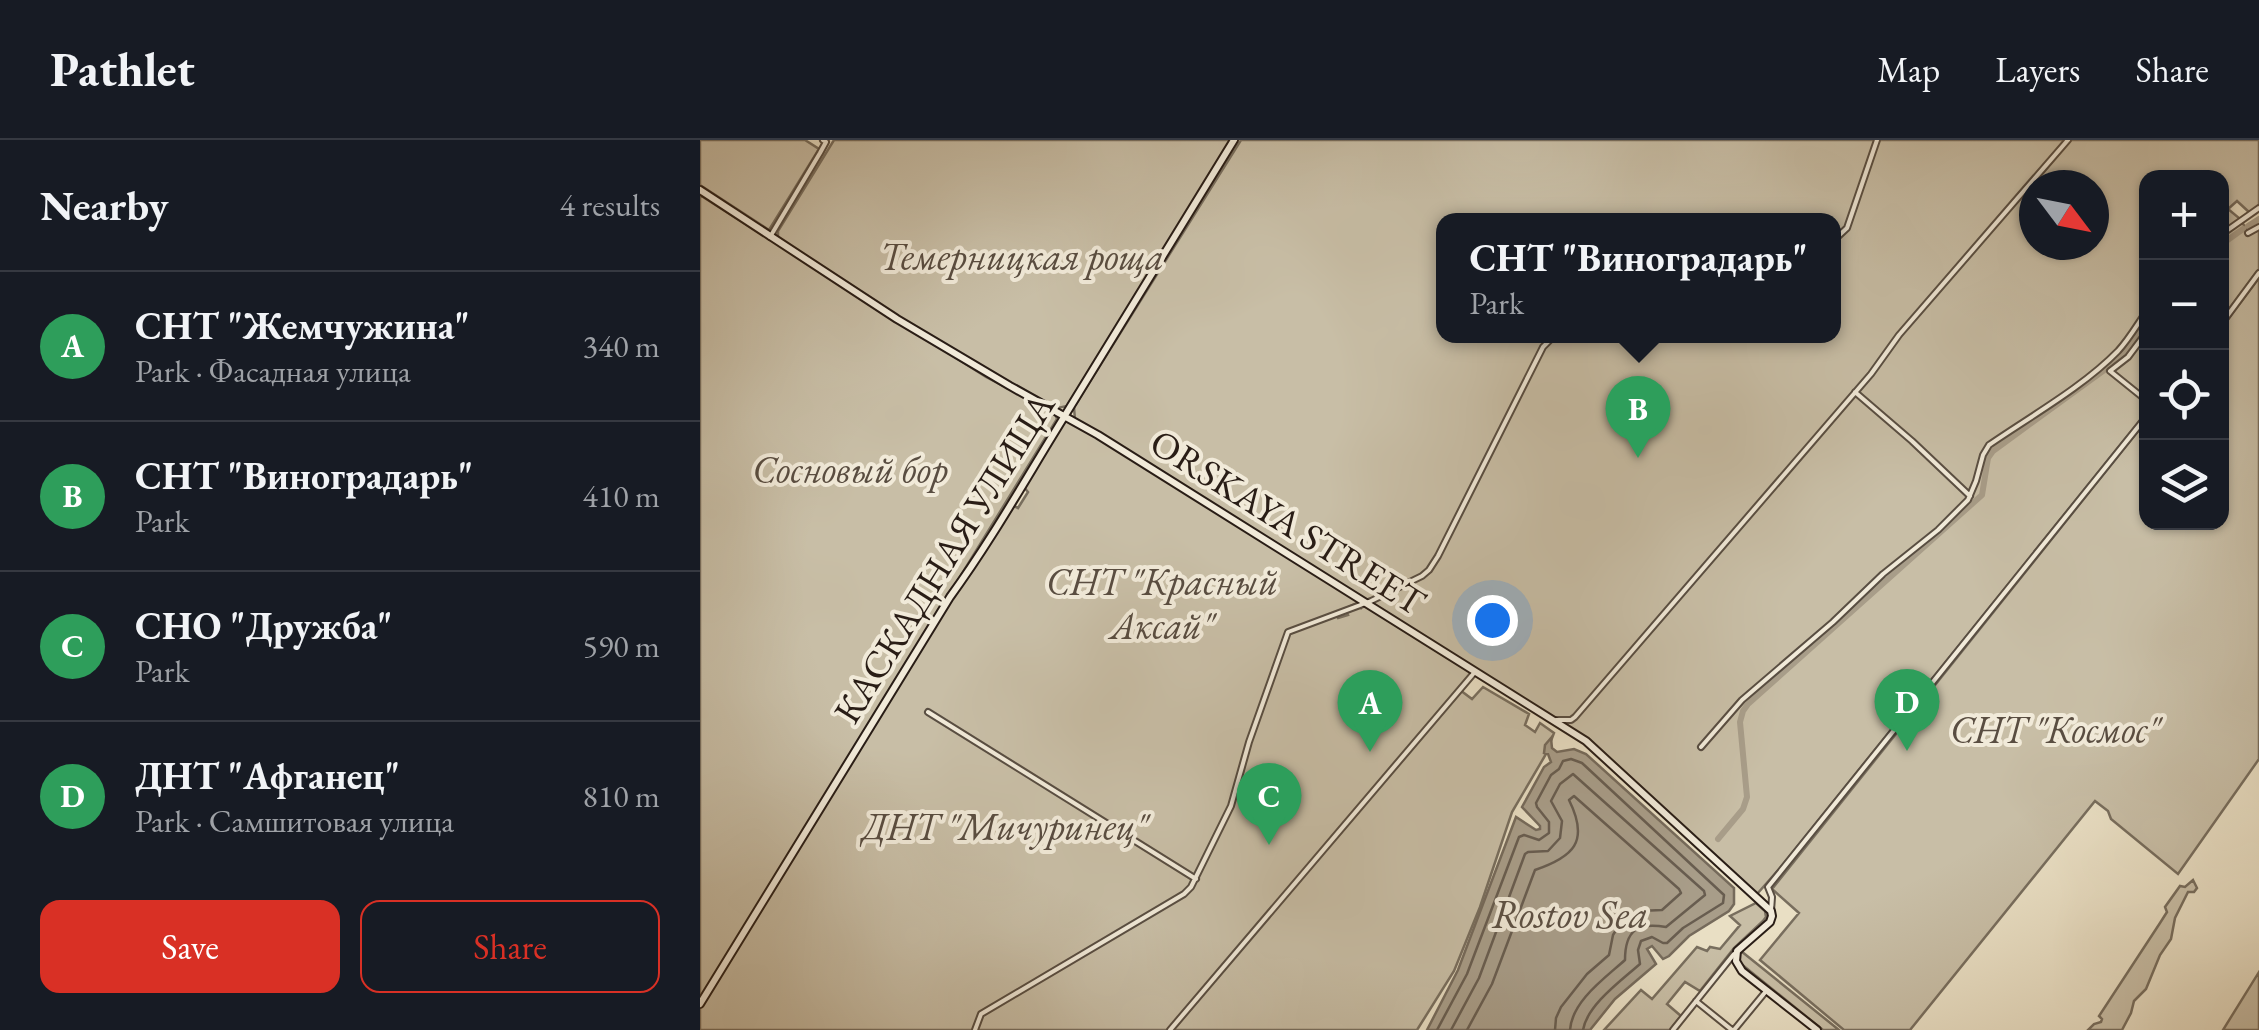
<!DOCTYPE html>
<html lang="en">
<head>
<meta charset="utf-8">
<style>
  :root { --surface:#171b24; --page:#242831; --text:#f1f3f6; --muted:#9ea1a6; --line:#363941; --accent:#d93025 }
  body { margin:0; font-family:"EB Garamond",serif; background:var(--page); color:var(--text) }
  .controls { position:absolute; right:30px; top:30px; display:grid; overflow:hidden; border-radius:20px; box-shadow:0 2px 8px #0004 }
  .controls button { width:90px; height:90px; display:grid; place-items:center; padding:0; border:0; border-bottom:2px solid var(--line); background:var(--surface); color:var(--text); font:50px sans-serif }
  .compass { position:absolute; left:1319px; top:30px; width:90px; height:90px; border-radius:50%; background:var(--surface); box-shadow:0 2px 8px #0004; rotate:122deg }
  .you { position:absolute; left:792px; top:480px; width:35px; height:35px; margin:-25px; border:8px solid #fff; border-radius:50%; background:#1a73e8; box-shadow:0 0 0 15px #1a73e833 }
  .badge { display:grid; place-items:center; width:65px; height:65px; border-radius:50%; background:var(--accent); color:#fff; font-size:32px; font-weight:700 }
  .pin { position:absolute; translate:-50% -82px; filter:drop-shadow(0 2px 5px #0008) }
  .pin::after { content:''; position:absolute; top:52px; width:35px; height:30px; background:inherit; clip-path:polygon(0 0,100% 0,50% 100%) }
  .popup { position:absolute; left:736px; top:73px; width:405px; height:130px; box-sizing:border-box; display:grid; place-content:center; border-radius:20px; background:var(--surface); filter:drop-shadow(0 2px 8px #0005); font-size:32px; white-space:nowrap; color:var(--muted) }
  .popup b { font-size:38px; color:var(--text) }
  .popup::after { content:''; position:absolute; left:50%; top:100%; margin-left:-20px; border:20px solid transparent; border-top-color:var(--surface) }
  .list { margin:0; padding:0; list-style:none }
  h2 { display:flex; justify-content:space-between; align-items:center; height:130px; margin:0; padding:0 40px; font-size:42px }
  h2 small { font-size:32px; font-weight:400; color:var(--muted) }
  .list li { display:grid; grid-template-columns:65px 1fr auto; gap:30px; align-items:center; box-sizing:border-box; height:150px; padding:0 40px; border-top:2px solid var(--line) }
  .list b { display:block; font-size:38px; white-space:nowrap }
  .list p { margin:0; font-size:32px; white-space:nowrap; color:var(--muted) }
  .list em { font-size:32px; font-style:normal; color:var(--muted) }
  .actions { display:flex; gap:20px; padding:30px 40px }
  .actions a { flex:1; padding:22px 0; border:2px solid var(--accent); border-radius:20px; text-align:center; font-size:35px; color:var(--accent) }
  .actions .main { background:var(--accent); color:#fff }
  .icon { flex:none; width:55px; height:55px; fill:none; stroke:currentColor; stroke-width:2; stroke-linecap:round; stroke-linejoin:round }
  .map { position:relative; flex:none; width:1559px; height:890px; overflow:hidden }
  header { display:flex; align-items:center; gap:60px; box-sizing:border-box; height:140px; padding:0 50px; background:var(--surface); border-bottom:2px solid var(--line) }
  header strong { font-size:48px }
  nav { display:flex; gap:55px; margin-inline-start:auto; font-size:35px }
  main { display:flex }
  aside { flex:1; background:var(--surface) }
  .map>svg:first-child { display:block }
</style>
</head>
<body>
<header>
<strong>Pathlet</strong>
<nav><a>Map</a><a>Layers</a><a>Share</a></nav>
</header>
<main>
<aside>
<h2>Nearby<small>4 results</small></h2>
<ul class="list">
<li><span class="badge" style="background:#2e9e5b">A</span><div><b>СНТ &quot;Жемчужина&quot;</b><p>Park · Фасадная улица</p></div><em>340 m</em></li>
<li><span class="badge" style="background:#2e9e5b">B</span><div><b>СНТ &quot;Виноградарь&quot;</b><p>Park</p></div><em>410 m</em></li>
<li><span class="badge" style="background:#2e9e5b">C</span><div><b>СНО &quot;Дружба&quot;</b><p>Park</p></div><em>590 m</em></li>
<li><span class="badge" style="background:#2e9e5b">D</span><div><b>ДНТ &quot;Афганец&quot;</b><p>Park · Самшитовая улица</p></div><em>810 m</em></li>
</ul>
<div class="actions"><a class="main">Save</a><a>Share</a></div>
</aside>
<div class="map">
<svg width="1559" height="890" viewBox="0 0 1559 890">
  <rect width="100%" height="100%" fill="#e9dfc4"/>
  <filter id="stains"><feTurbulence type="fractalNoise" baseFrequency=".002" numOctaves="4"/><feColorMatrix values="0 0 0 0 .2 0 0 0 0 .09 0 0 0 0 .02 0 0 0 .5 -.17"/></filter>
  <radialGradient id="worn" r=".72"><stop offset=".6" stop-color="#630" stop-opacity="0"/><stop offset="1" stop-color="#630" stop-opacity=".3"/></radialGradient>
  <path fill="#c8bea6" stroke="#786e5e" stroke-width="2.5" fill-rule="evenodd" d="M0,0H105L119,9L69,90L0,45Z
    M134,0H531L367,266L358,268C260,220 170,158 78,100V91Z
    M541,0H1559V66L1550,73L1537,61L1528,69L1539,78L1550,94L1559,90V129L1522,179V38H1446V273L1080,728L1057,754L892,603L662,461L635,473L638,478L648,475L646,471L659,466L661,468L663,465L773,534L760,550L772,559L783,547L829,574L825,585L835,592L840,583L854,593L846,614L812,672L780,767L754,831L717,890H0V863L310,364L318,368L328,352L323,346L364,281L375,280L374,267ZM1334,45H1394V105H1334ZM743,80H1133V196H743Z
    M0,55L286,237L355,273L357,279L0,860Z
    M1559,138V619L1478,734L1411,679L1408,671L1395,661L1210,890H1144L1060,820L1099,773L1072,749L1446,281V382H1522V187Z
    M1493,740L1497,748L1494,752H1488L1475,778L1471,799L1460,815L1446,849L1434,861L1431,873L1422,890H1388L1394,884L1401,882L1402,879L1399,876L1460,783L1467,772L1465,767L1480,746L1485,747Z
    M1056,763L1065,771L1066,777L1063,781L1034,808L1000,851L985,842L967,864L981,876L970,890H904L941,850L952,859L997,807L1007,811L1010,807L1020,809L1040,785L1030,776Z
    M1041,811L1139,890H1123L1040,823L1039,816Z
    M1559,832V890H1523Z"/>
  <path fill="#a89d89" stroke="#756a5b" stroke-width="2.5" d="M851,598L852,608L857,612L874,609L886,614L1034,748V764L1029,771L989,796L969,816L963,819L952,806L947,809L956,824L915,859L890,890H727L758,830L816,677L836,690L840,689V686L822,667L844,627L851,622L848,614L844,613L845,605Z"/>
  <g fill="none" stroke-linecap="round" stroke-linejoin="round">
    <path stroke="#685d50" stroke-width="2.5" d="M737,890L767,834L819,697L824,695L839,700L849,693V682L837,667L836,663L851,635L859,629L863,621L871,619L882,623L1024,755L1023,763L983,788L967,803H963L952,797L941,801L938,810L940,824C922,840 887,865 883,890
      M751,890L779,838L825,714L828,712L848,711L860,698L862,681L851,661L860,644L873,634L1004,751L1005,755L966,787C938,782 925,790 925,820C905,838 872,861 870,890
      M767,890L792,844L835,730C873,717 890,702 869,660L874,656L979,749L981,753L962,770L939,771L921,782L913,795L909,815L887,834L861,867L856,878L855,890"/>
    <path stroke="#a89d89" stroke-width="6" d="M1548,86L1559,79
      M1522,104L1543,89
      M1018,699L1043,669L1047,657L1040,582L1043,571L1048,564L1282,355L1288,318L1293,311L1418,220L1446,183"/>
    <g stroke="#594e42" stroke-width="8">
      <path id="street" d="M1548,93L1559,87
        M1522,94L1559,68
        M70,97L120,13L126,2L123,0
        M1133,101L1147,88L1177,0
        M1522,183L1559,133
        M1446,193L1428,217L1410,231L1446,260
        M1155,252L1212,301L1270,356
        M228,572L496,739
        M856,580H871L875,577L1171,234L1199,195L1368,0
        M1001,607L1042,560L1133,482L1183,434L1238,390L1268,360L1276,341L1283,315L1289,305C1331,276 1383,247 1418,211C1429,199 1437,185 1446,172
        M1071,771L1072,757L1068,747L1446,277
        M996,861L1032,890
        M275,890L281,874L484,754L491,747L531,666L549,602L588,492L671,461L722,436L729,430L738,416L843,207L854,196
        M470,890L774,533
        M973,890L1034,814
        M1034,890L1067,850"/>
    </g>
    <g stroke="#291d16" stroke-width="10">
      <path id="secondary" d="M0,50L197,179L310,246L398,295L886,601L1071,771L1072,776L1070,782L1037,811L1036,821L1042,831L1117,890
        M0,864L250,457C288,405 320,349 353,295C414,197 473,98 534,0"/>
    </g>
    <use href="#street" stroke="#f1ead9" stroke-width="4"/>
    <use href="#secondary" stroke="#f1ead9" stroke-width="6"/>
  </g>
  <g text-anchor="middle" stroke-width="8" stroke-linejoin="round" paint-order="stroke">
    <g font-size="38" font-style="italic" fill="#594d41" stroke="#f1ead9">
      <text x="322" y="129">Темерницкая роща</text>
      <text x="150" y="342">Сосновый бор</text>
      <text x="462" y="454">СНТ "Красный<tspan x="462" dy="44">Аксай"</tspan></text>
      <text x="1355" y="602">СНТ "Космос"</text>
      <text x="305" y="699">ДНТ "Мичуринец"</text>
    </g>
    <g font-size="38" fill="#291d16" stroke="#f1ead9">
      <text transform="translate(588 382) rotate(32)" y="13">ORSKAYA STREET</text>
      <text transform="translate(244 418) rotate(-58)" y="13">КАСКАДНАЯ УЛИЦА</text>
    </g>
    <g font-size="40" font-style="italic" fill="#5c5044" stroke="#f1ead9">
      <text x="870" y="788">Rostov Sea</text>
    </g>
  </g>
  <rect width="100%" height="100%" filter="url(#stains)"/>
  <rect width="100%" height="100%" fill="url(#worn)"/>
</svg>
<div class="controls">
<button>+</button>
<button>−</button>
<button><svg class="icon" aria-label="locate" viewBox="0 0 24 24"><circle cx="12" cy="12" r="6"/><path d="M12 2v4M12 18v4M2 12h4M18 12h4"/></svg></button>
<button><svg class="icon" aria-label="layers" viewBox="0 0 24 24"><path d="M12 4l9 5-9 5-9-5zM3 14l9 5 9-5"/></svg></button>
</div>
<svg class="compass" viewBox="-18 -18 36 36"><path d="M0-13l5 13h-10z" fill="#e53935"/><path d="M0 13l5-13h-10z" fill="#9ea1a6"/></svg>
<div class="you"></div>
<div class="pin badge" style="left:670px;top:612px;background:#2e9e5b">A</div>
<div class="pin badge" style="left:938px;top:318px;background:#2e9e5b">B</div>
<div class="popup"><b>СНТ &quot;Виноградарь&quot;</b>Park</div>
<div class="pin badge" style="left:569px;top:705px;background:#2e9e5b">C</div>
<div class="pin badge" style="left:1207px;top:611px;background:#2e9e5b">D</div>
</div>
</main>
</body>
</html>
